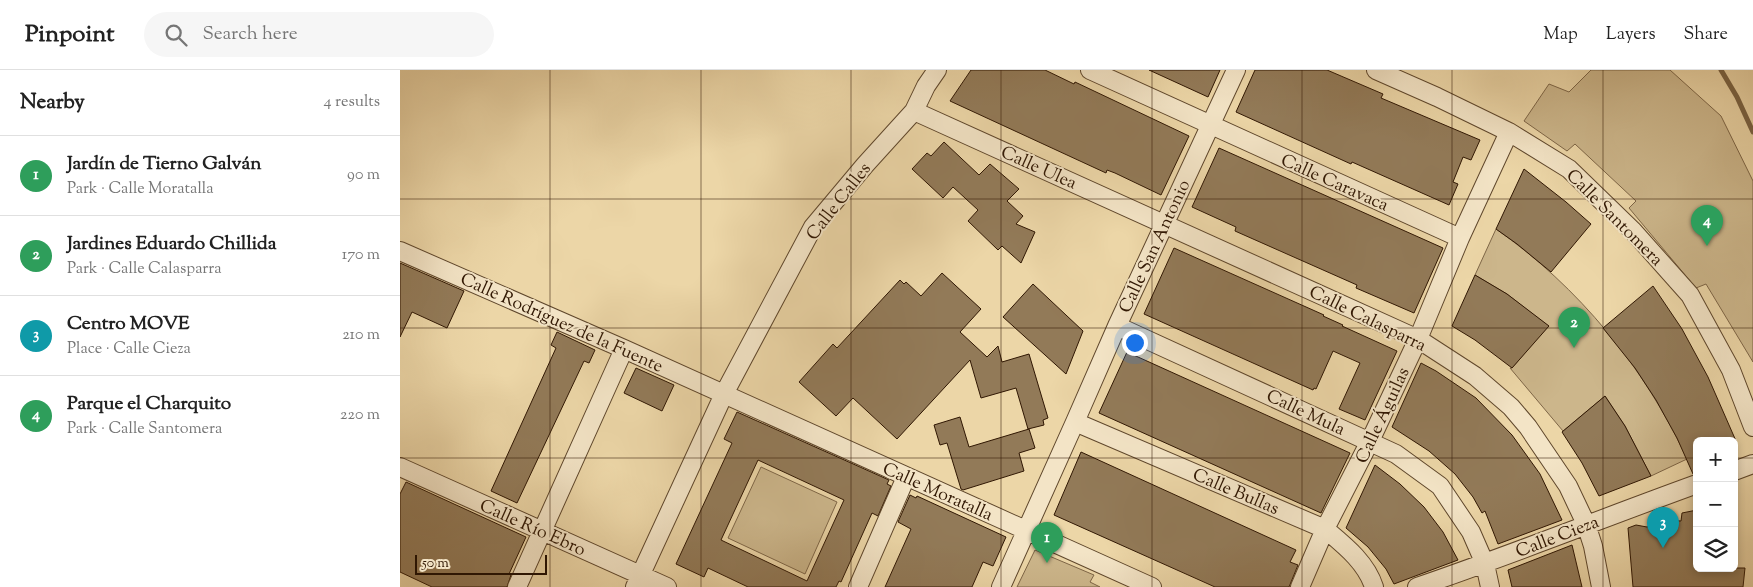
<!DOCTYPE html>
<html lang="en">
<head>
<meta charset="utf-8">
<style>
  :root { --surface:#fff; --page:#f6f6f6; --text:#222; --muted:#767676; --line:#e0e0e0; --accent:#d93025 }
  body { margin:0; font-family:"Sorts Mill Goudy",serif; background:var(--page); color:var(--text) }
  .controls { position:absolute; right:15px; bottom:15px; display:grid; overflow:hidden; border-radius:8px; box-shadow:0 2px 8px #0003 }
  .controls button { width:45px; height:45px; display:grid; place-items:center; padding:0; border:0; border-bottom:1px solid var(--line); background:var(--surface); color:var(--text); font:25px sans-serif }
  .scale { position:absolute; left:15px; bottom:12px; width:132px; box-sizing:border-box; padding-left:5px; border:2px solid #301703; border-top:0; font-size:14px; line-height:18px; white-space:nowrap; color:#301703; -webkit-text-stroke:4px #f3e4c6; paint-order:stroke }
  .you { position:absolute; left:734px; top:272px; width:18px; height:18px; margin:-12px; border:4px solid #fff; border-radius:50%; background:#1a73e8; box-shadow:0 0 0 8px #1a73e833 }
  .badge { display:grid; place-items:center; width:32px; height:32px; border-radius:50%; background:var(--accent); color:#fff; font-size:16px; font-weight:700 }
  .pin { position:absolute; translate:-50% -41px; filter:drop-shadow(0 1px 2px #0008) }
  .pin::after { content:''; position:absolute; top:26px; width:18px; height:15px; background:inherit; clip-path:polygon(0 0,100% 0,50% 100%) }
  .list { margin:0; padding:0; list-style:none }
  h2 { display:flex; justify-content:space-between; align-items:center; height:65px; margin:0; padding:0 20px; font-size:21px }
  h2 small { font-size:16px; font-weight:400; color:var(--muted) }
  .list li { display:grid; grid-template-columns:32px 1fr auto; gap:15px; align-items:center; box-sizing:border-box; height:80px; padding:0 20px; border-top:1px solid var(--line) }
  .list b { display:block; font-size:19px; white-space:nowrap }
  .list p { margin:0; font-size:16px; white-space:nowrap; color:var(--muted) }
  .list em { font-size:16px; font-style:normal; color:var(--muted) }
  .icon { flex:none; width:28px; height:28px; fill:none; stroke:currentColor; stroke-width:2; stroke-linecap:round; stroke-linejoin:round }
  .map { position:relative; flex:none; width:1353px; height:517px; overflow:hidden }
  header { display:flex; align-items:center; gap:30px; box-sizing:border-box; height:70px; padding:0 25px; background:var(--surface); border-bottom:1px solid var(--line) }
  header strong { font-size:24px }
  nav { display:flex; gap:28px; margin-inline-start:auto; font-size:18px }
  .search { width:350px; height:45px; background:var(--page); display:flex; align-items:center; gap:12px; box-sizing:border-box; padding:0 18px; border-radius:28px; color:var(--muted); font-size:19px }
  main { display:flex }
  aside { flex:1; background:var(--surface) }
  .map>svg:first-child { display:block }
</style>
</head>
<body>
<header>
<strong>Pinpoint</strong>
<div class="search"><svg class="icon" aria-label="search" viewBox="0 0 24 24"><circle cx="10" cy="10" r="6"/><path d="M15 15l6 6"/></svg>Search here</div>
<nav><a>Map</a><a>Layers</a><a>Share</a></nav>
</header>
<main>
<aside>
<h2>Nearby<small>4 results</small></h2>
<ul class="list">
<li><span class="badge" style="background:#2e9e5b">1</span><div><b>Jardín de Tierno Galván</b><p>Park · Calle Moratalla</p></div><em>90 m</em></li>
<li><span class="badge" style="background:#2e9e5b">2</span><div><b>Jardines Eduardo Chillida</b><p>Park · Calle Calasparra</p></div><em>170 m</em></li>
<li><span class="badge" style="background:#0f9aa8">3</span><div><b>Centro MOVE</b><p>Place · Calle Cieza</p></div><em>210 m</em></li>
<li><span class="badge" style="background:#2e9e5b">4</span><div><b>Parque el Charquito</b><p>Park · Calle Santomera</p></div><em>220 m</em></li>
</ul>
</aside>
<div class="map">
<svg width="1353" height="517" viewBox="0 0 1353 517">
  <rect width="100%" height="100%" fill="#ecd6a7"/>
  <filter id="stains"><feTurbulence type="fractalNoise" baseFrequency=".004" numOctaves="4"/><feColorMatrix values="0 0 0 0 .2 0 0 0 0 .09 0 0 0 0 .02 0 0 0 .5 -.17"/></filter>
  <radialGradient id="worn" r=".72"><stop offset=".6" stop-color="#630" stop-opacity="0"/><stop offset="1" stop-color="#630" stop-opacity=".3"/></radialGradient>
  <path fill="#ccb68b" stroke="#7e6647" d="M1191,0H1270L1321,46L1353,111V292L1306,214L1296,218L1229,138L1236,131L1175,74L1167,81L1124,51L1149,14L1169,22Z
    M1096,159C1179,217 1245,298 1287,389L1251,406L1225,356L1205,326L1163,361L1110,298H1112L1148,256L1107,224L1075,205Z
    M361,397L437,432L405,504L328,468Z
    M635,480L694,505L690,512L700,517H617Z"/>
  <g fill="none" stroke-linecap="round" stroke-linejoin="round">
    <path stroke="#7a6344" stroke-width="5" d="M1321,0L1337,27L1353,62"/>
  </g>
  <path fill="#927a58" stroke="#301703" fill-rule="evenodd" d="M571,0H645L674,14L675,12L789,66L761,125L715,103L707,100L706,103L550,31Z
    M749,0H820L808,27Z
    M855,0H927L983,24L981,28L1080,70L1071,90L1063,87L1053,112L1058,114L1049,135L952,92L951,94L836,42Z
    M544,72L579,105L590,94L619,119L607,131L623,146L616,154L635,162L621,193L602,176L598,180L568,151L578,140L553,117L543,128L512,99L527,83L531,86Z
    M819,78L1043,178L1014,243L956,218L957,215L835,161L836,157L792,137Z
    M1124,99L1166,132L1191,154L1151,202L1117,174L1096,159Z
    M774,178L924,245L923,246L943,255L942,256L997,281L965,350L939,339L960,293L933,281L916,319L914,318L913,320L744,244Z
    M0,193L64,221L47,258L12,242L0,267Z
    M542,203L581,239L560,262L587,287L598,276L602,292L629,284L648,348L643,350L644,355L628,359L616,318L581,328L570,290L497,369L453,328L436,346L399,312L433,274L437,278L500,210L504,214L506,212L521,226Z
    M1075,205L1107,224L1149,256L1112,298L1075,270L1052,256Z
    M633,214L683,261L666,304L603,247Z
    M1253,216L1282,259L1308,307L1336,371H1297V404H1293L1277,368L1256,330L1235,298L1203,258Z
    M157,262L195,280L189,293L184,291L117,433L91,421L156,278L151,275Z
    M727,282L950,383L921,443L699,343Z
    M1021,293L1036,301L1076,328L1112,365L1140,404L1162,450L1098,474L1085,441L1082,443L1073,427L1055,404L1029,381L992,357Z
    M236,298L274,315L262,341L224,323Z
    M1205,326L1225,356L1251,406L1199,426L1182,393L1162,362Z
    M337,342L489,410L487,414L491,416L478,446L472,443L441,512L439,511L436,517H348L308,498L304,507L276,494L332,373L324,369ZM358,390L444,430L407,511L321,470Z
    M560,347L569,377L629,359L635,378L619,383L624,401L563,420L561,419L547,373L540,375L534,355Z
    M681,382L896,480L890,492L898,495L889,517H815L654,445Z
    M975,395L1000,414L1024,437L1043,462L1058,490L994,514L986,499L968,477L946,458Z
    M6,412L126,467L109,504L111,505L107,517H32L0,502V424Z
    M510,425L516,428L517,426L606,467L593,496L583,492L572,517H485L511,459L498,452Z
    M1297,440V498H1345L1343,517H1233L1228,458L1236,455L1247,457L1265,450L1281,451L1282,443Z
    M1172,475L1182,517H1112L1108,500Z"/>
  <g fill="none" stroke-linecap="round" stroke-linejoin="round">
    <g stroke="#5f472c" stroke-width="20">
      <path id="street" d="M690,0L1060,168
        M976,0L1037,27L1109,62L1169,99L1233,161L1290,225L1331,300L1353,357
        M514,41L1018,269L1075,306L1111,337L1128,357L1168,416L1186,454L1193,476L1201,517
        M0,181L224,279L752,517
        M717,256L996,384L1040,416L1071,462L1085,494L1090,517
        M675,352L925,459C944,475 966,492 974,517
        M0,397L267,517
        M1334,401L1353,394
        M117,517L224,279
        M235,517L324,324L413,157L465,95L514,41L526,16L537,0
        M458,517L506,407
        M601,517L675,352L717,256L836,0
        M900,517L925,459L970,371L1018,269L1060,168L1109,62
        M1017,517C1111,485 1203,448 1297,414"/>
    </g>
    <use href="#street" stroke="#f3e4c6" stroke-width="18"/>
  </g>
  <path fill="none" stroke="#301703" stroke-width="1" stroke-opacity="0.55" d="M150,0V517M301,0V517M451,0V517M601,0V517M752,0V517M902,0V517M1052,0V517M1203,0V517M0,129H1353M0,258H1353M0,388H1297M1334,388H1353"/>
  <g text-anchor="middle" stroke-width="4" stroke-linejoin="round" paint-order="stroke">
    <g font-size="18" fill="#301703" stroke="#f3e4c6">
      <text transform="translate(639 97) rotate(24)" y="6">Calle Ulea</text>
      <text transform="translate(935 112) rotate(24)" y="6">Calle Caravaca</text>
      <text transform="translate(438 131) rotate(-52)" y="6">Calle Calles</text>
      <text transform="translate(1215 147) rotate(45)" y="6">Calle Santomera</text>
      <text transform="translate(754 176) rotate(-65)" y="6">Calle San Antonio</text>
      <text transform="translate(968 248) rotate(26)" y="6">Calle Calasparra</text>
      <text transform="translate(162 252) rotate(24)" y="6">Calle Rodríguez de la Fuente</text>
      <text transform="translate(906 342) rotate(25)" y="6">Calle Mula</text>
      <text transform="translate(982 345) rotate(-65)" y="6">Calle Águilas</text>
      <text transform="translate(538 421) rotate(24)" y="6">Calle Moratalla</text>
      <text transform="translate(836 421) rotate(23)" y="6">Calle Bullas</text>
      <text transform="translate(133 457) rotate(24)" y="6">Calle Río Ebro</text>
      <text transform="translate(1157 466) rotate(-21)" y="6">Calle Cieza</text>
    </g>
  </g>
  <rect width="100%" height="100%" filter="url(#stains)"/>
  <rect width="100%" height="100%" fill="url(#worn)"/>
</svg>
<div class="controls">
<button>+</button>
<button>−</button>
<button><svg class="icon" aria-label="layers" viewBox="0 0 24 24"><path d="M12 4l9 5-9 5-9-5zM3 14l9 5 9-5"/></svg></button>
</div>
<div class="scale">50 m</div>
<div class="you"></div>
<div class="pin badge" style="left:647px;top:493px;background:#2e9e5b">1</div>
<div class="pin badge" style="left:1174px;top:278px;background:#2e9e5b">2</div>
<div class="pin badge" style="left:1263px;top:478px;background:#0f9aa8">3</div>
<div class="pin badge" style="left:1307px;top:176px;background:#2e9e5b">4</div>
</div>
</main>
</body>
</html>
